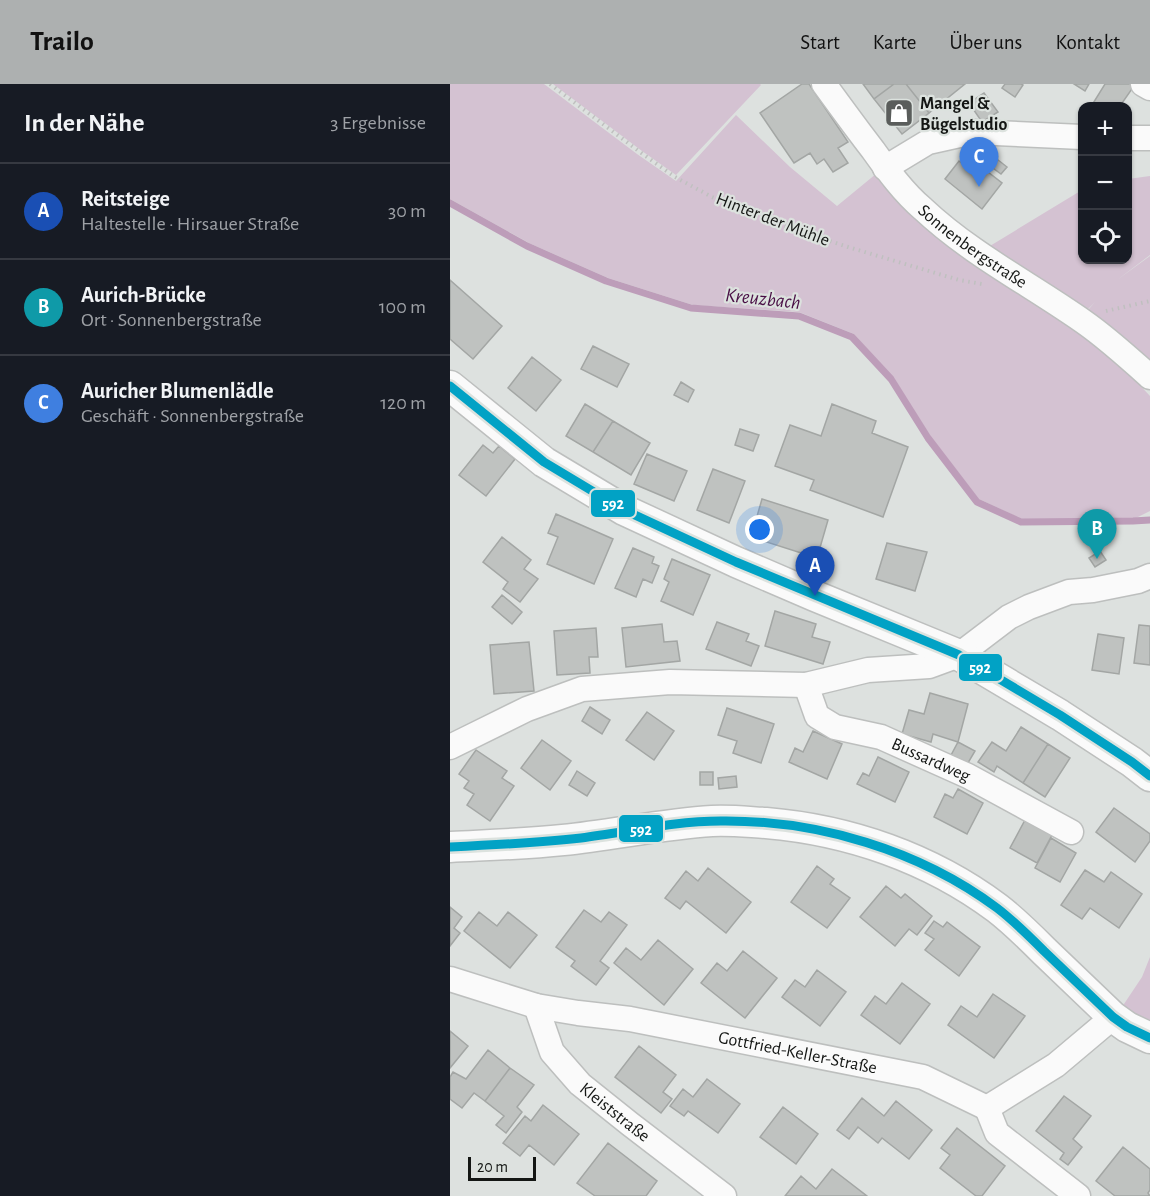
<!DOCTYPE html>
<html lang="de">
<head>
<meta charset="utf-8">
<style>
  :root { --surface:#171b24; --page:#242831; --text:#f1f3f6; --muted:#9ea1a6; --line:#363941; --accent:#adb0b0 }
  body { margin:0; font-family:"Alegreya Sans",sans-serif; background:var(--page); color:var(--text) }
  .controls { position:absolute; right:18px; top:18px; display:grid; overflow:hidden; border-radius:12px; box-shadow:0 2px 4px #0004 }
  .controls button { width:54px; height:54px; display:grid; place-items:center; padding:0; border:0; border-bottom:2px solid var(--line); background:var(--surface); color:var(--text); font:30px sans-serif }
  .scale { position:absolute; left:18px; bottom:15px; width:68px; box-sizing:border-box; padding-left:6px; border:3px solid #141614; border-top:0; font-size:16px; line-height:21px; white-space:nowrap; color:#141614; -webkit-text-stroke:4px #dce2de; paint-order:stroke }
  .you { position:absolute; left:310px; top:446px; width:21px; height:21px; margin:-15px; border:4px solid #fff; border-radius:50%; background:#1a73e8; box-shadow:0 0 0 9px #1a73e833 }
  .badge { display:grid; place-items:center; width:39px; height:39px; border-radius:50%; background:var(--accent); color:#fff; font-size:20px; font-weight:700 }
  .pin { position:absolute; translate:-50% -50px; filter:drop-shadow(0 2px 3px #0008) }
  .pin::after { content:''; position:absolute; top:32px; width:21px; height:18px; background:inherit; clip-path:polygon(0 0,100% 0,50% 100%) }
  .list { margin:0; padding:0; list-style:none }
  h2 { display:flex; justify-content:space-between; align-items:center; height:78px; margin:0; padding:0 24px; font-size:26px }
  h2 small { font-size:20px; font-weight:400; color:var(--muted) }
  .list li { display:grid; grid-template-columns:39px 1fr auto; gap:18px; align-items:center; box-sizing:border-box; height:96px; padding:0 24px; border-top:2px solid var(--line) }
  .list b { display:block; font-size:22px; white-space:nowrap }
  .list p { margin:0; font-size:20px; white-space:nowrap; color:var(--muted) }
  .list em { font-size:20px; font-style:normal; color:var(--muted) }
  .icon { flex:none; width:33px; height:33px; fill:none; stroke:currentColor; stroke-width:2; stroke-linecap:round; stroke-linejoin:round }
  .map { position:relative; flex:none; width:700px; height:1112px; overflow:hidden }
  header { display:flex; align-items:center; gap:36px; box-sizing:border-box; height:84px; padding:0 30px; background:var(--accent); color:#111 }
  header strong { font-size:28px }
  nav { display:flex; gap:33px; margin-inline-start:auto; font-size:21px }
  main { display:flex }
  aside { flex:1; background:var(--surface) }
  .map>svg:first-child { display:block }
</style>
</head>
<body>
<header>
<strong>Trailo</strong>
<nav><a>Start</a><a>Karte</a><a>Über uns</a><a>Kontakt</a></nav>
</header>
<main>
<aside>
<h2>In der Nähe<small>3 Ergebnisse</small></h2>
<ul class="list">
<li><span class="badge" style="background:#1a4fb4">A</span><div><b>Reitsteige</b><p>Haltestelle · Hirsauer Straße</p></div><em>30 m</em></li>
<li><span class="badge" style="background:#0f9aa8">B</span><div><b>Aurich-Brücke</b><p>Ort · Sonnenbergstraße</p></div><em>100 m</em></li>
<li><span class="badge" style="background:#3f7fe0">C</span><div><b>Auricher Blumenlädle</b><p>Geschäft · Sonnenbergstraße</p></div><em>120 m</em></li>
</ul>
</aside>
<div class="map">
<svg width="700" height="1112" viewBox="0 0 700 1112">
  <rect width="100%" height="100%" fill="#dde1df"/>
  <path fill="#d4c2d2" d="M0,0H94L187,70L226,97L286,31L340,83L387,122L432,85L571,204L665,275L700,312V427L684,435H572L529,415L481,353L444,294L404,250L349,228L243,221L158,194L79,159L0,115Z
    M103,0H310L311,1L226,91L192,67Z
    M700,92V171L667,196L700,172V286L631,234L645,218L630,233L530,168L632,106V176H678V95Z
    M700,873V943L672,923L692,893Z"/>
  <g fill="none" stroke-linecap="round" stroke-linejoin="round">
    <path stroke="#bd9db9" stroke-width="7" d="M0,119L77,162L156,197L241,224L349,232L402,253L441,295L478,354L527,418L571,438L683,437L700,436"/>
  </g>
  <path fill="#bfc2c0" stroke="#a3a6a4" stroke-width="1.5" d="M352,0H359L398,58L388,64L398,79L383,88L374,75L367,80L360,69L344,79L310,29Z
    M413,0H444L424,15Z
    M444,0H456L479,29L452,50L424,15Z
    M456,0H515L479,29Z
    M555,0H571L573,1L565,13L552,4Z
    M624,0H639L635,7Z
    M655,0H681L684,2L670,22H644L642,21Z
    M534,9L548,28L532,38L519,19Z
    M538,68L557,83L551,90L532,76Z
    M509,77L519,85L525,78L552,99L532,125L495,95Z
    M0,196L52,242L23,275L0,255Z
    M143,262L179,280L167,303L131,285Z
    M82,273L111,296L86,327L58,304Z
    M231,298L244,306L238,318L224,311Z
    M135,320L163,337L143,368L116,352Z
    M382,320L426,337L422,349L458,363L433,433L360,406L364,396L325,382L340,341L371,352Z
    M163,337L200,359L181,391L143,368Z
    M290,345L309,351L303,367L285,361Z
    M33,361L43,369L49,362L65,375L36,412L9,391Z
    M197,370L237,387L224,417L184,400Z
    M263,385L295,397L279,439L247,426Z
    M312,415L378,436L367,474L301,453Z
    M106,430L163,455L144,500L97,480L108,453L98,449Z
    M52,453L81,476L74,485L88,495L70,518L53,505L58,498L33,478Z
    M437,459L477,468L465,507L426,495Z
    M183,464L204,473L202,479L209,482L202,499L193,495L186,513L165,504Z
    M650,467L656,476L645,483L639,474Z
    M222,475L260,491L243,531L211,517L219,498L214,495Z
    M52,511L72,528L62,540L42,523Z
    M325,527L366,540L362,553L380,558L373,580L315,562Z
    M267,538L299,550L296,557L309,562L301,582L256,565Z
    M212,540L214,558L227,557L230,577L176,583L172,544Z
    M689,541L700,542V581L684,579Z
    M146,544L148,573H139L140,589L107,591L104,547Z
    M648,550L674,554L669,590L642,586Z
    M79,558L84,607L44,610L40,561Z
    M480,609L518,620L508,658L483,650L481,658L452,650L459,626L474,630Z
    M140,623L160,636L152,650L132,637Z
    M277,624L324,640L311,679L283,669L287,657L268,651Z
    M197,628L224,647L204,676L176,656Z
    M571,643L598,660L573,699L547,682L544,688L528,678L542,658L556,667Z
    M363,647L392,660L377,695L339,678L345,664L353,668Z
    M92,656L121,677L100,706L71,684Z
    M508,658L525,667L515,684L499,675Z
    M598,660L620,674L595,713L573,699Z
    M26,666L57,687L52,694L64,702L40,737L17,721L24,710L14,704L19,697L9,690Z
    M428,673L459,688L445,718L407,700L413,689L419,692Z
    M127,687L145,699L137,712L119,701Z
    M250,688H263V701H250Z
    M286,692L287,703L269,705L268,694Z
    M508,705L533,719L517,750L484,733L495,710L503,714Z
    M664,724L700,750V757L685,778L646,748Z
    M575,736L602,751L587,779L560,764Z
    M601,754L626,769L610,798L585,784Z
    M367,782L384,795L380,800L400,814L377,844L341,818Z
    M258,784L301,818L276,849L236,817L230,825L215,814L236,787L248,797Z
    M635,786L654,798L661,788L692,810L669,844L640,824L632,835L611,821Z
    M436,802L451,814L455,810L482,832L467,851L459,845L445,862L410,833Z
    M0,823L12,833L4,844L10,849L0,862Z
    M134,826L151,838L159,828L177,841L150,877L159,884L146,901L121,882L125,877L106,863Z
    M29,828L47,842L58,828L87,851L60,884L14,847Z
    M484,837L493,843L497,838L530,863L509,892L475,866L484,855L475,849Z
    M208,856L243,885L214,921L164,879L176,864L191,876Z
    M293,867L327,894L295,934L251,899L267,879L277,887Z
    M367,886L396,908L370,942L332,913L345,896L355,903Z
    M452,899L480,920L450,960L411,931L425,912L436,920Z
    M543,910L575,932L544,974L498,941L511,922L527,933Z
    M0,947L18,962L0,984Z
    M189,962L226,991L213,1008L222,1015L211,1029L165,993Z
    M38,966L60,984L35,1017L24,1009L12,1024L0,1015V993L3,988L16,995Z
    M60,984L84,1001L67,1023L72,1028L56,1049L46,1041L54,1032L35,1017Z
    M257,995L290,1020L268,1049L238,1027L234,1032L220,1022L233,1005L243,1013Z
    M614,1012L641,1032L623,1055L632,1063L618,1081L610,1075L614,1069L586,1047Z
    M412,1014L434,1032L446,1017L482,1046L459,1075L432,1054L428,1059L408,1043L399,1055L387,1046Z
    M93,1021L129,1050L104,1081L79,1061L70,1072L53,1059L75,1032L81,1037Z
    M333,1023L368,1050L346,1080L310,1053Z
    M507,1044L555,1082L532,1112H526L490,1084L500,1071L491,1064Z
    M158,1059L207,1097L196,1112H145L127,1099Z
    M673,1063L700,1085V1106L698,1109L700,1112H665L646,1097Z
    M382,1085L417,1112H335L351,1092L366,1105Z"/>
  <g fill="none" stroke-linecap="round" stroke-linejoin="round">
    <g stroke="#bdbfbe" stroke-width="27">
      <g id="minor">
        <path id="s1" d="M374,0C390,22 406,44 423,66C438,87 453,108 473,125C521,170 580,200 634,238C657,254 679,274 700,293"/>
        <path d="M693,0L700,4"/>
        <path d="M678,54H700"/>
        <path d="M435,84L478,58L523,48L632,53"/>
        <path id="s2" d="M356,601L367,632L385,643L431,653L518,692L621,748"/>
        <path d="M0,663L77,625L132,605L220,598L356,601L418,586L479,582L509,571L559,533L579,523L619,508L643,506L688,497L700,492"/>
        <path id="s3" d="M0,895L86,922L128,929L180,935L473,993L537,1024L606,981L663,933"/>
        <path id="s4" d="M86,922L102,968L130,1000L180,1040L274,1112"/>
        <path d="M537,1024L547,1049L628,1112"/>
      </g>
    </g>
    <g stroke="#bdbfbe" stroke-width="33">
      <path id="major" d="M0,302L94,378L174,426L286,478L365,512L509,571L610,631L682,678L700,692
        M0,763C38,761 76,760 113,756C163,751 212,740 262,737C280,736 298,738 316,739C399,746 480,774 547,824C564,837 579,852 594,867C617,889 640,911 663,933L677,943L700,954"/>
    </g>
    <path stroke="#bfc0bf" stroke-width="4" stroke-dasharray="1.5 4.5" stroke-linecap="butt" d="M100,0L190,68L225,93L262,113L325,139L398,163L509,196L532,200
      M656,227L700,217"/>
    <use href="#minor" stroke="#fafafa" stroke-width="24"/>
    <use href="#major" stroke="#fafafa" stroke-width="30"/>
    <g stroke="#dce2de" stroke-width="14">
      <path id="bus-1" d="M0,302L94,378L174,426L286,478L509,571L610,631L682,678L700,692
        M0,763C44,761 88,759 131,754C178,748 224,737 271,737C368,736 469,766 547,824C564,837 579,852 594,867C617,889 640,911 663,933L677,943L700,954"/>
    </g>
    <use href="#bus-1" stroke="#01a2c5" stroke-width="9"/>
  </g>
  <defs>
    <g id="shop-square" transform="scale(1.5)"><rect x="-9" y="-9" width="18" height="18" rx="4" fill="#5a5d5b" stroke="#dce2de"/><path d="M-5-2.5h2.3a2.7 3.5 0 0 1 5.4 0H5L5.5 6h-11ZM-1.5-2.5h3a1.5 2.3 0 0 0-3 0Z" fill="#fff"/></g>
  </defs>
  <g fill-rule="evenodd">
    <use href="#shop-square" x="449" y="29"/>
  </g>
  <g text-anchor="middle" stroke-width="4.5" stroke-linejoin="round" paint-order="stroke">
    <g font-size="18" font-weight="bold" fill="#141614" stroke="#dce2de" text-anchor="start">
      <text x="470" y="25">Mangel &amp;<tspan x="470" dy="21">Bügelstudio</tspan></text>
    </g>
    <g font-size="18" fill="#141614" stroke="#dce2de">
      <text transform="translate(323 135) rotate(21)" y="6">Hinter der Mühle</text>
      <text dy="6" stroke="none"><textPath href="#s1" startOffset="222">Sonnenbergstraße</textPath></text>
      <text dy="6" stroke="none"><textPath href="#s2" startOffset="156">Bussardweg</textPath></text>
      <text dy="6" stroke="none"><textPath href="#s3" startOffset="356">Gottfried-Keller-Straße</textPath></text>
      <text dy="6" stroke="none"><textPath href="#s4" startOffset="136">Kleiststraße</textPath></text>
    </g>
    <g font-size="20" font-style="italic" fill="#490e45" stroke="#dce2de">
      <text transform="translate(313 214) rotate(6)" y="7">Kreuzbach</text>
    </g>
  </g>
  <g stroke="#dce2de" stroke-width="2">
    <rect x="140" y="405" width="46" height="29" rx="6" fill="#01a2c5"/>
    <rect x="508" y="569" width="45" height="29" rx="6" fill="#01a2c5"/>
    <rect x="168" y="730" width="46" height="29" rx="6" fill="#01a2c5"/>
  </g>
  <g font-size="16" text-anchor="middle" font-weight="bold" fill="#fff">
    <text x="163" y="425">592</text>
    <text x="530" y="589">592</text>
    <text x="191" y="751">592</text>
  </g>
</svg>
<div class="controls">
<button>+</button>
<button>−</button>
<button><svg class="icon" aria-label="locate" viewBox="0 0 24 24"><circle cx="12" cy="12" r="6"/><path d="M12 2v4M12 18v4M2 12h4M18 12h4"/></svg></button>
</div>
<div class="scale">20 m</div>
<div class="you"></div>
<div class="pin badge" style="left:365px;top:512px;background:#1a4fb4">A</div>
<div class="pin badge" style="left:647px;top:475px;background:#0f9aa8">B</div>
<div class="pin badge" style="left:529px;top:103px;background:#3f7fe0">C</div>
</div>
</main>
</body>
</html>
